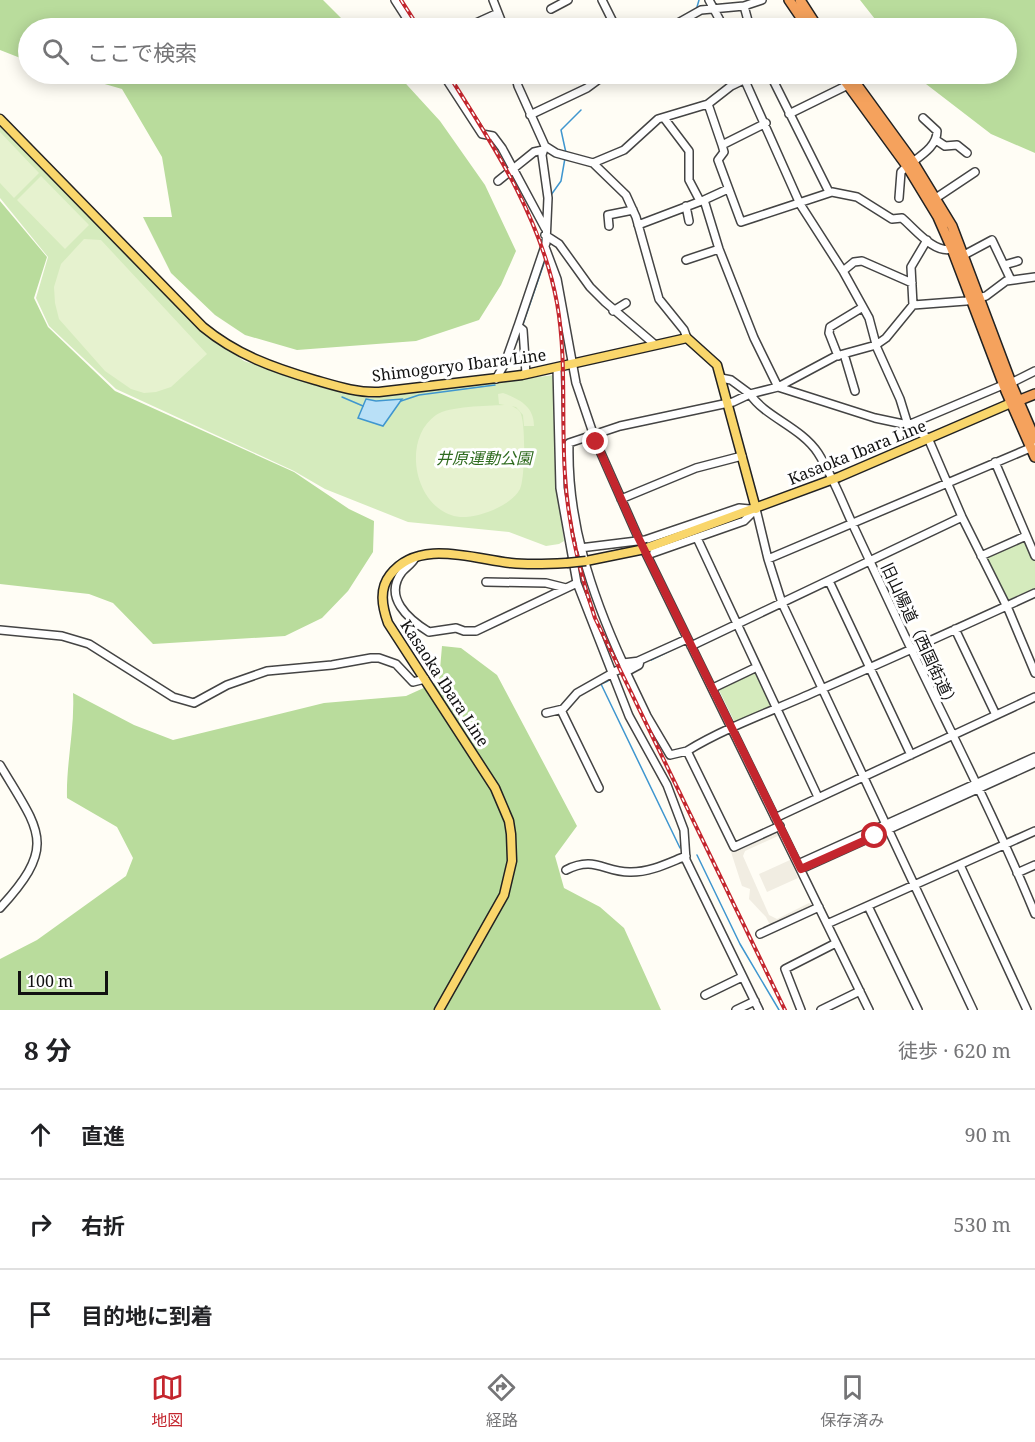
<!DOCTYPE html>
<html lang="ja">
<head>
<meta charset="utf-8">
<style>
  :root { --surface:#fff; --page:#f6f6f6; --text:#202124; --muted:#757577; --line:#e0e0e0; --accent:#c4262e }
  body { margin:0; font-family:"Noto Serif","Noto Sans JP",serif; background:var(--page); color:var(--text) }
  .scale { position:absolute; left:18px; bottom:15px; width:90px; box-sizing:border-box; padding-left:6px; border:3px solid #111; border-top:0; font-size:16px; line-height:21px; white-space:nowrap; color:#111; -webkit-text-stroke:4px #fff; paint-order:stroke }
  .stop { position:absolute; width:18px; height:18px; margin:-14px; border:4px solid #c4262e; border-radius:50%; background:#fff }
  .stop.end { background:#c4262e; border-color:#fff; box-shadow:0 2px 6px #0008 }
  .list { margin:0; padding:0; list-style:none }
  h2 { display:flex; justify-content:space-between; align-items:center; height:78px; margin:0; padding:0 24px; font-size:26px }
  h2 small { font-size:20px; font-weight:400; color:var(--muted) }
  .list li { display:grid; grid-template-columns:39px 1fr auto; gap:18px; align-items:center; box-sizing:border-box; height:90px; padding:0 24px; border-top:2px solid var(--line) }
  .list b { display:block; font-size:22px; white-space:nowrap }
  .list em { font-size:20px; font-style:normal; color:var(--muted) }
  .icon { flex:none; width:33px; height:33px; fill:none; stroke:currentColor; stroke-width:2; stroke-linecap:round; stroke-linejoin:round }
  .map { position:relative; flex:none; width:1035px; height:1010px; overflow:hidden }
  .search { position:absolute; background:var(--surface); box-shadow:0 3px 15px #0003; left:18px; right:18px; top:18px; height:66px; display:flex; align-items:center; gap:15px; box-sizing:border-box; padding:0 21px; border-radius:33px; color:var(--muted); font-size:22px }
  .sheet { height:348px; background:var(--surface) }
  nav { display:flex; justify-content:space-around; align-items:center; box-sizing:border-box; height:84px; border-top:2px solid var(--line); background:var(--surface); font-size:16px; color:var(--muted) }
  nav a { display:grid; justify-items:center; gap:3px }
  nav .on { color:var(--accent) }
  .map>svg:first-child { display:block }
</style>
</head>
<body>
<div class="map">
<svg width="1035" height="1010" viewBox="0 0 1035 1010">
  <rect width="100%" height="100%" fill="#fffdf5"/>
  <path fill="#d5ebbd" d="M0,124L199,329L244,361L327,389L369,398L554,375L556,480L564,541L559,544L546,546L509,532L408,522L325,489L294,471L116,389L49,326L36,298L48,257L0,198Z
    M1025,540L1035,561V588L1006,601L986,556Z
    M754,671L772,705L771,708L736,725L718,688Z"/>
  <path fill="#b9dc9c" d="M0,0H323L351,28H28V61L0,50Z
    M860,0H1035V153L991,134L913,74H1006V28H882Z
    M70,74H397L440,121L485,185L516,251L501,285L479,320L416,341L297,350L245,335L215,315L171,273L143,217H172L162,157L122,89Z
    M0,201L47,257L34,298L48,327L115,391L294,472L349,509L374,521L373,552L348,591L322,618L285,636L153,644L113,603L89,594L0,584Z
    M442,646L461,648L497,675L577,826L555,856L564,888L600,907L624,928L661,1010H0V959L37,940L126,876L133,858L117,827L67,798C66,763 75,728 73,693L134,725L173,740L324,703L406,696L439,681Z"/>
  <path fill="#e6f2cf" d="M0,132L39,173L14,198L0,183Z
    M41,176L89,225L65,249L17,200Z
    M84,239L101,240L207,354L171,387L156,392L144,393L131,389L105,371L59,319L55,303L54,287L61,264Z
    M503,393C519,399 534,406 534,426H524L523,415L516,407L499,404L498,394Z
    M504,405C510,405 516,407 520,412C526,421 525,479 520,489C511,506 479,518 460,517C415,512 400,440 436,415C449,406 487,406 504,405Z"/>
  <path fill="#f1ede2" d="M778,830V836L745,851L743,856L769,915L777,919L809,903L815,907L771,927L766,917L749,899L750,889L742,886L731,852Z
    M790,860L798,878L767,892L759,874Z"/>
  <path fill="#b9e0f7" stroke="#3f96cf" stroke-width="1.5" d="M366,399L376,401L402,399L383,426L358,418Z"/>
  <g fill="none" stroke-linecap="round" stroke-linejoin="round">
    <path stroke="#3f96cf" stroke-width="1.5" d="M697,7L699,0
      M566,153L561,130L581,110
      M529,192L543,218
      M551,195L561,181L565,158
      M522,327L544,263
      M528,351L529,368
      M503,374L520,334
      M342,397L363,406
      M401,401L419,395L495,385
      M651,660L682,645
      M608,681L601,684L680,848
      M697,855L740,944L779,1010"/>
    <g stroke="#444" stroke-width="10">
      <path id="minor" d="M395,0L413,28
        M493,0L504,28
        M602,0L616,28
        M709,0L724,28
        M744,6L750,28
        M551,9L568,0
        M465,28L498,13
        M669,28L701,10L744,6L762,0
        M443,74L482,134L493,136L502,148L545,228
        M515,74L518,86L545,146L556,153L593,163L626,195L636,217L659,299L684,330L687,338
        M742,74L800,204L843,271L869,318L877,348L900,399L908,425L1003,385
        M770,74L829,192
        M708,104L722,145
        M789,114L852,83
        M530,115L587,88L606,74
        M664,118L689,151V180L700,201
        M766,123L722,145L724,152L718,160L741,222L832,192L857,197L892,219L902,218C915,229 934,254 952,249
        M936,140L945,146L957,145L967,153
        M593,163L624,150L658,119L708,104L731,86L756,74
        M498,181L534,152L543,150
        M728,189L704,200L719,249L754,338L778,387L836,356L876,345L886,338L913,305L966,301L986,296L1006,281L1035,277
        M899,198L901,172C913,159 937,150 937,131L923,118
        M936,198L975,172
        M686,206L689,221
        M638,225L704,200
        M609,226L608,215L633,210
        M545,235L559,244L590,287L605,302L653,343
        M545,247L557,279L576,383L596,442L638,537L869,1010
        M964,255L992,240L1011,280
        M686,260L719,249
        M1004,265L1018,261
        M843,271L854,262L862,261L912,283
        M913,305L911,267L927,240
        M613,311L626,303
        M844,354L855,391
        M838,356L829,333L830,327L863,307
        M557,368L560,488L577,583L629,716L667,785L684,830L686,860L759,1010
        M526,374L523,330L518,326L546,243L548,198L542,155L545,146
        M721,378L731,380L750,394L778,387L875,418L908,425L928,438L962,517L1009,611L1035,673
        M496,379L505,363L518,326
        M1011,383L1035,371
        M995,462L1035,556
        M621,499L696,468L742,456
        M756,509L768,559L782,603L973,1010
        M697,538L818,797
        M580,548L645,540L739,508L750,509
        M647,555L744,521L756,509
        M981,556L1026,536
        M415,558C412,564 406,567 402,572C383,597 408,619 429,632L456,628L464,631H476L577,583
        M768,559L1035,446
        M829,581L911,755
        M486,582L546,583L566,588
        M1035,593C963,626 890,659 817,691C775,710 726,727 687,751L670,755L647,716L626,672L639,665L640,661L623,663C591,593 567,521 569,443L620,426L733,402L750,394C765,417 801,427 818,453C832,475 841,499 852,523C869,560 887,597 904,634C948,727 996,819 1035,914
        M955,629L996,715
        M0,630L62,636L89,644L173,697L194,703L227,685L267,671L332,665L371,658H379L396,664L413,682L425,679
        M691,646L962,517
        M713,688L757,667
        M561,710L599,788
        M546,713L563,709L577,693L616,671L687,639
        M687,751L734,847L780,826
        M0,765C40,832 58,845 0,908
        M775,818L1035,697
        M798,864L1035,757
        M960,865L1027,1010
        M801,869L1035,763
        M566,870C595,855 605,873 631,872C651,872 668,863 686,856
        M1017,873L1035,865
        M868,906L918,1010
        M827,924L1035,831
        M760,934L819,907
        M705,995L742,977
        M736,1010L755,1001
        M801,1010L785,969L836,943
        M821,1010L860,991"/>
    </g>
    <g stroke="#222" stroke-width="11">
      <path id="major" d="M0,119L203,327C237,355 274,368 315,380C336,386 357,393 379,392L522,375L687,338L717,365L756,509
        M649,547L839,477L1011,403
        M586,561L640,550
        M439,1010L504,895L512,861L511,834L509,821L495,788L388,623C382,606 379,589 390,575C418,538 473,559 511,563C530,565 548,564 567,563"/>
    </g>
    <g stroke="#222" stroke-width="12">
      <path id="highway" d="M789,0L808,28
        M800,0L818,28
        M840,74L907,166L938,217L952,249L1006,391L1035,457
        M849,74L913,162L952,226L1013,388L1035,439
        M1015,402L1035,394"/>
    </g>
    <use href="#minor" stroke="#fff" stroke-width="7"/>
    <use href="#major" stroke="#f9d66b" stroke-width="8"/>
    <use href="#highway" stroke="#f5a25d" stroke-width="9"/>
    <g stroke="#c4262e" stroke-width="4">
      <path id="rail" d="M401,0L419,28
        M448,74C493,145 541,217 557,303C567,360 561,418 565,475C568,525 579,571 595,618L785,1010"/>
    </g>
    <use href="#rail" stroke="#fff" stroke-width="1.5" stroke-dasharray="4.5" stroke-linecap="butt"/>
    <g stroke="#222" stroke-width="11" stroke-linecap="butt">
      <path id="major-bridge" d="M640,550L649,547
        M567,563L586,561"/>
    </g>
    <use href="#major-bridge" stroke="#f9d66b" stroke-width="8"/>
  </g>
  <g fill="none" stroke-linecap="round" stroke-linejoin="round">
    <path stroke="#c4262e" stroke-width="8" d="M596,442L638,537L801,869L875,836"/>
  </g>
  <g text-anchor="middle" stroke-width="6" stroke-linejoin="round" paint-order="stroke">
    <g font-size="16" fill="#111" stroke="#fff">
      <text transform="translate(459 365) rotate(-7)" y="6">Shimogoryo Ibara Line</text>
      <text transform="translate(857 452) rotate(-22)" y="6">Kasaoka Ibara Line</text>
      <text transform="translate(920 636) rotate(65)" y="6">旧山陽道（西国街道）</text>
      <text transform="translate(445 683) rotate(57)" y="6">Kasaoka Ibara Line</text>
    </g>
    <g font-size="16" font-style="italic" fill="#2f6b1f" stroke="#fff">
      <text x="484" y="464">井原運動公園</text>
    </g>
  </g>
</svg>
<div class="scale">100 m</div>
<div class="stop" style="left:875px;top:836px"></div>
<div class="stop end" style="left:596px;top:442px"></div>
<div class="search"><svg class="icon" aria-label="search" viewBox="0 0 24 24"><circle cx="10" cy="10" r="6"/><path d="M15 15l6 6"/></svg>ここで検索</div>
</div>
<section class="sheet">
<h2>8 分<small>徒歩 · 620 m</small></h2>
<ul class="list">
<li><svg class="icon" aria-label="ahead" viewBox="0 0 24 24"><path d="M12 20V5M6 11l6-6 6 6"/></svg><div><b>直進</b></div><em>90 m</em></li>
<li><svg class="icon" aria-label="right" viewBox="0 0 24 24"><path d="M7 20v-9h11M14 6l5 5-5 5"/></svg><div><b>右折</b></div><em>530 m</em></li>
<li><svg class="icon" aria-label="arrive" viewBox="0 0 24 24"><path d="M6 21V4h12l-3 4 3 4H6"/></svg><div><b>目的地に到着</b></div></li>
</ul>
</section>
<nav>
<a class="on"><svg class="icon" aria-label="map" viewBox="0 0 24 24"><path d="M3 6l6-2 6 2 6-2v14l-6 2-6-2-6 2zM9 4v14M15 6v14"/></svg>地図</a>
<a><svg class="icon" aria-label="directions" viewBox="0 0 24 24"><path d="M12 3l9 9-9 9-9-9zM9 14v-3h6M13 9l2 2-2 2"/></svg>経路</a>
<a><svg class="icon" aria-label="saved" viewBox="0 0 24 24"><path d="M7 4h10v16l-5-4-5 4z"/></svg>保存済み</a>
</nav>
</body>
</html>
